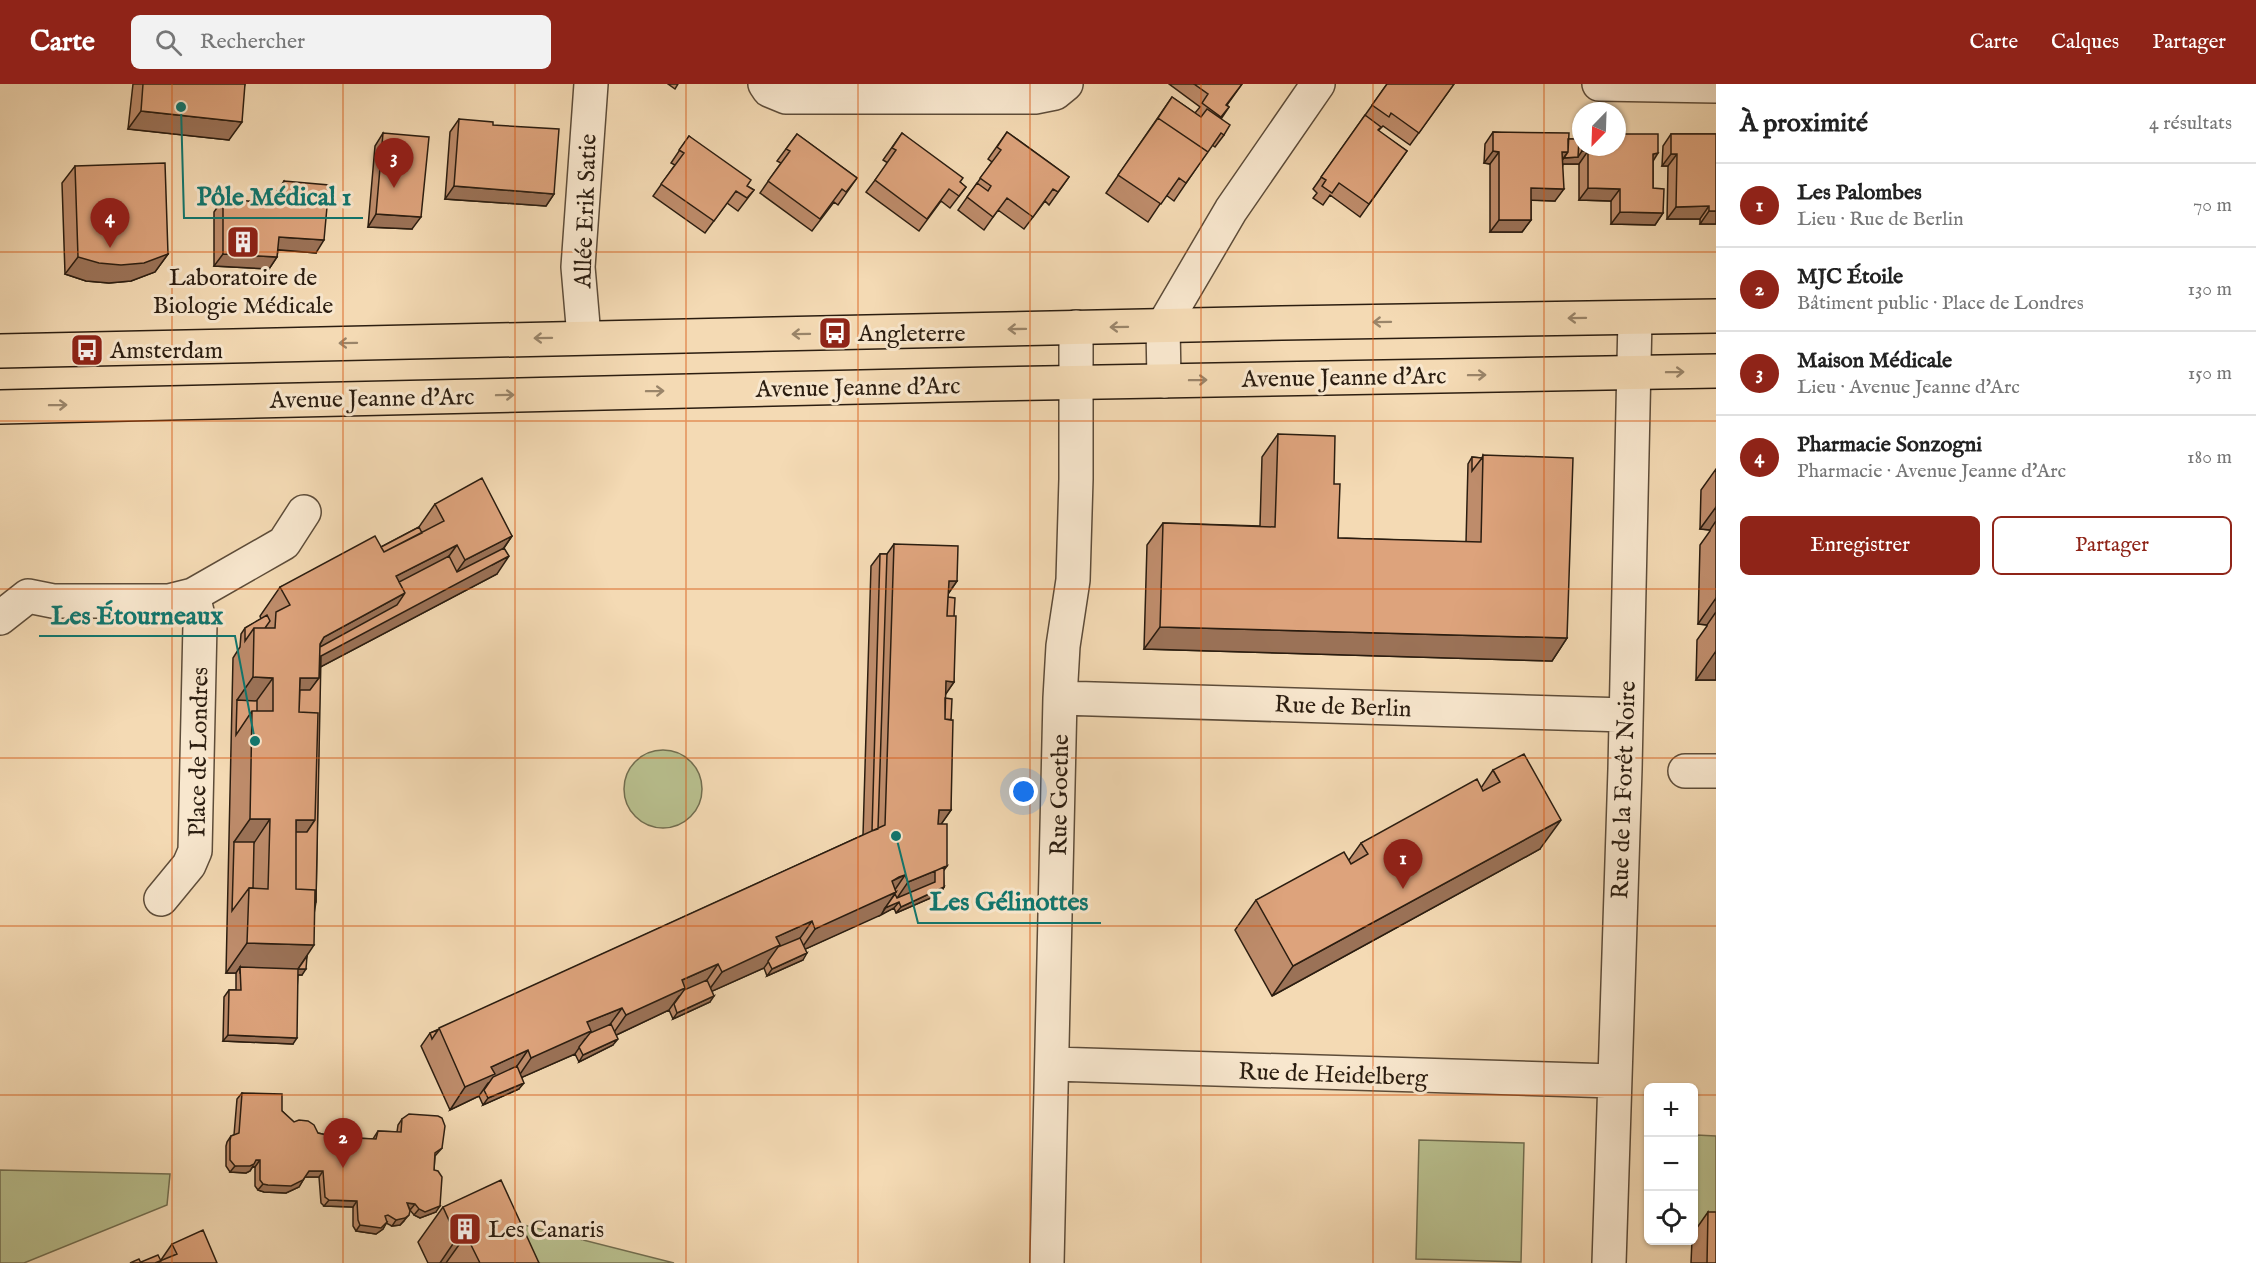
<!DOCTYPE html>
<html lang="fr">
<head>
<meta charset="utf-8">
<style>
  :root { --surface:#fff; --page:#f2f2f2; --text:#222; --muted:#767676; --line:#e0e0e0; --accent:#8f2418 }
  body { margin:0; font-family:"IM FELL English",serif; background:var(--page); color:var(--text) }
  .controls { position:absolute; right:18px; bottom:18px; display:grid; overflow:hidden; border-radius:9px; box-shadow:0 2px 4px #0004 }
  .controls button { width:54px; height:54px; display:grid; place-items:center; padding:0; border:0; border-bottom:2px solid var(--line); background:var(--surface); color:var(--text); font:30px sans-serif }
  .compass { position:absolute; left:1572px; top:18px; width:54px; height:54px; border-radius:50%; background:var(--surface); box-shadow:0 2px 4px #0004; rotate:203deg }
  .you { position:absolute; left:1024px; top:708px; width:21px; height:21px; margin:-15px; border:4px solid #fff; border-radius:50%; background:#1a73e8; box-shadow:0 0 0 9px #1a73e833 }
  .badge { display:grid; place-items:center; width:39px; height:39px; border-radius:50%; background:var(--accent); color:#fff; font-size:20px; font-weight:700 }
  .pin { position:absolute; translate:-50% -50px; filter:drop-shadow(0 2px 3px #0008) }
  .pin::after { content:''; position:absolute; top:32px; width:21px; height:18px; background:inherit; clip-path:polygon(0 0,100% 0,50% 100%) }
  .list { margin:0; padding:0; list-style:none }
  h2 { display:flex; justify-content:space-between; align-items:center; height:78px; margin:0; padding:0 24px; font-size:26px }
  h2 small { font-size:20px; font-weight:400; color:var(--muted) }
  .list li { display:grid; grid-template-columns:39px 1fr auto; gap:18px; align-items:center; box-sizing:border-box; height:84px; padding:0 24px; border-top:2px solid var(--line) }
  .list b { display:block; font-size:22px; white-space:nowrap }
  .list p { margin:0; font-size:20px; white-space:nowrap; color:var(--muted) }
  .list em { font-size:20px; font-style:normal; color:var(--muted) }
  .actions { display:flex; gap:12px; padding:18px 24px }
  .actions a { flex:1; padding:14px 0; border:2px solid var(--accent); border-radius:9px; text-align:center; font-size:21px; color:var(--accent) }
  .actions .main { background:var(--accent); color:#fff }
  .icon { flex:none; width:33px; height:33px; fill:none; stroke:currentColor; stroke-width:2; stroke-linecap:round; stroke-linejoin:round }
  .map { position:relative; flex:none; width:1716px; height:1179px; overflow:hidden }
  header { display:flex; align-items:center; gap:36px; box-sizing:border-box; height:84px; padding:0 30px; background:var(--accent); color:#fff }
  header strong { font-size:28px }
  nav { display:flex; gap:33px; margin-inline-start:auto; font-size:21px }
  .search { width:420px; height:54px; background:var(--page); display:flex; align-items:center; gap:15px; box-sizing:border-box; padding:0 21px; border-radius:9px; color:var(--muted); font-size:22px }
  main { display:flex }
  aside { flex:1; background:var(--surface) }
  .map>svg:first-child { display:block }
</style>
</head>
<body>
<header>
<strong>Carte</strong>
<div class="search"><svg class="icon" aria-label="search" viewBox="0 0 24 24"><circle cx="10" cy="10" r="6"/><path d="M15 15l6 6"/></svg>Rechercher</div>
<nav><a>Carte</a><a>Calques</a><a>Partager</a></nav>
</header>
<main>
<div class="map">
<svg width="1716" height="1179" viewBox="0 0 1716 1179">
  <rect width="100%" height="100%" fill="#f4dab4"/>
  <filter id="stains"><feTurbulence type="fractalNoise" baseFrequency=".00333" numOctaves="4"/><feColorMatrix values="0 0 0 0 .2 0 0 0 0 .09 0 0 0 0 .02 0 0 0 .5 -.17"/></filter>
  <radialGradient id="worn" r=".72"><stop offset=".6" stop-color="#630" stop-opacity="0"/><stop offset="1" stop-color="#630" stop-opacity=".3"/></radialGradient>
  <path fill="#b9c08f" stroke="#726e50" stroke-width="1.5" d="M624 705a39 39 0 1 1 78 0a39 39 0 1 1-78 0Z
    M1696,1051L1716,1052V1151H1694Z
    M1419,1056L1524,1059L1521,1178L1416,1175Z
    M0,1086L170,1090L167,1121L24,1179H0Z
    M488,1132L674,1179H510Z"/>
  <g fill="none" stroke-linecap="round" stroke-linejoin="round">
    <g stroke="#5d4c39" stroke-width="36">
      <path id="minor" d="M765,0L769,6L786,13H1035L1055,9L1066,0
        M1599,0L1716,2
        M584,253L578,183L591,0
        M1164,297L1163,242L1231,126L1318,0
        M0,534L28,512L53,517H169L193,511L284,459L304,428
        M1060,614L1626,631
        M1685,687H1716
        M161,815L189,781L195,767L200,540L193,511
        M1053,980L1614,997
        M1047,1179L1060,614L1063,562L1073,496L1076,395V243
        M1609,1179L1625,685L1635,234"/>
    </g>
    <g stroke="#2b1d10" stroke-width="36">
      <path id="major" d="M0,267L1282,239L1716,232
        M0,323L992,300L1716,287"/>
    </g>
    <use href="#minor" stroke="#f8e7ce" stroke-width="33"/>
    <use href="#major" stroke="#f4dab4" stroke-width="33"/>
  </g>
  <path fill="#be8c6b" stroke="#2b1d10" stroke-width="1.5" d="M133,0H245L229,56L128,45Z
    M668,0H678L675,5Z
    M1169,0H1242L1227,21L1229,23L1221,35L1224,51L1215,63L1212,61L1174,117L1166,111L1148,138L1106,109L1172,13L1195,29L1200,23Z
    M1387,0H1454L1410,61L1383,42L1378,47L1407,67L1360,133L1330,111L1323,121L1313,114L1317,109L1313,105Z
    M459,35L554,110L546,122L445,115L450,48Z
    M1007,48L1069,93L1049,121L1045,117L1024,145L998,126L984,146L958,126L992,78L988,75Z
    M1493,48L1568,55H1579L1581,52V63H1617L1653,77V104L1663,129L1655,141L1611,140V117L1579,116V80H1563L1555,117L1531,116V136L1522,148H1490V80L1484,79L1485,60Z
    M383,49L412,145L368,143L375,62Z
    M902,49L966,103L950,124L941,117L919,147L866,108L888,79L883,76Z
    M797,50L857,94L838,121L834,118L812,147L760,109L781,79L777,77Z
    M1671,50H1716V140H1700V135H1667L1668,82H1662L1663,62Z
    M689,52L747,102L754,106L738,127L727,119L705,149L653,112L675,81L671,79Z
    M75,82L168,170L155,188L131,197L109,199L86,197L65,190L62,99Z
    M284,97L316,169L278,166L277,173L269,185L214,182V128L223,115L274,120L275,110Z
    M1278,350L1334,400L1338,454L1466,458L1468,380L1472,373L1482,374L1483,371L1567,554L1552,577L1144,565L1147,461L1163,439L1260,442L1262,373Z
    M1716,385V596H1696L1697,556L1707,542V541L1698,540L1700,461L1710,447V446L1700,445L1701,406Z
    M435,420L512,452L504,464L497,490L320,583L316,818L307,872L302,891H298L293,960L223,957L224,913L229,906H236V889H226L233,574L240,563L241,550L245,544L261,535L260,532L280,503L381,463L419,443Z
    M894,460L957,497L948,510L954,598L945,610L951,726L941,740L944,803L940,810L896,829L894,824L805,865L803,876L767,892L764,884L712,907L710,918L673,935L669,926L616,951L613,961L579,978L575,970L522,993L519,1005L483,1021L479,1012L450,1026L421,962L430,949L863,751L871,482L880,470H887Z
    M1493,686L1540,765L1272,912L1235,846L1256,816L1349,776L1361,759L1481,704Z
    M242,1009L282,1027L294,1038L318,1049L335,1053L373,1055L378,1047L397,1048L398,1041L402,1035L442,1064L435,1072L434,1086L436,1128L420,1134L414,1131L410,1126L404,1137L400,1141L392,1142L386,1139L383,1145L376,1150L356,1147L353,1142V1123L324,1122L321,1119L319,1093H305L299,1103L286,1109L264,1108L258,1106L255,1102V1083L253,1082L250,1087L246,1089L230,1088L226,1082V1062L227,1058L231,1052L234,1051L237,1015Z
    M443,1123L539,1179H428L418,1158Z
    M1708,1128L1716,1179H1691L1692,1156H1694V1148Z
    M172,1160L217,1179L141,1178L161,1176Z"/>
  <path fill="#9b7257" stroke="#2b1d10" stroke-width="1.5" d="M141,27L242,38L229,56L128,45Z
    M1493,67L1499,68L1490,80L1484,79Z
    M1582,67H1588L1579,80H1559L1564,74L1578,73Z
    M1562,68H1568L1559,80Z
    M1658,69L1650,82L1653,70Z
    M1671,70H1677L1668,82H1662Z
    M454,102L554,110L546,122L445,115Z
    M1531,104L1564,105L1555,117L1522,116Z
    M1588,104L1620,105L1611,117L1579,116Z
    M1709,122L1700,135H1667L1676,123Z
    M1709,127H1716V140H1700Z
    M1620,128L1663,129L1655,141L1611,140Z
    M376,130L421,133L412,145L368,143Z
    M1499,136H1531L1522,148H1490Z
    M279,153L324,156L316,169L270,165Z
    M168,170L155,188L131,197L109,199L86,197L65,190L78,173Z
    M223,170L277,173L269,185L214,182Z
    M1716,423V437L1710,446L1700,445Z
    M512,452L492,481L509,472L497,490L311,588V578L324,553L405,509L444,506L465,476Z
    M457,461L436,490L387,504L396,492Z
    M949,497H957L941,520Z
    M1716,514V528L1707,541L1698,540Z
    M1160,543L1567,554L1552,577L1144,565Z
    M1716,567V596H1696Z
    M253,593L273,594L252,623L237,616Z
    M300,594H319L298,624Z
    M946,597L954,598L939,620Z
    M939,726H951L935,749Z
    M250,735H270L250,765L234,758Z
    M296,736H315L295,766Z
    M1561,736L1540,765L1272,912L1293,882Z
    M947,782L931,804L899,818L894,824L881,831L885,824L893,820L908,798Z
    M905,791L892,810L896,808L881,831L799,868L815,845L892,797Z
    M944,803L940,810L896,829L901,823Z
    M812,837L796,860L774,870L764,884L706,910L722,888L776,853Z
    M247,859L314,861L298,885H306L302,891L240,889V883L236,889H226Z
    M807,869L803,876L767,892L772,885Z
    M718,880L703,902L679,912L669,926L610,954L626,931L682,896Z
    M714,912L710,918L673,935L677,929Z
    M622,924L606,946L585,955L575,970L516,996L531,974L587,938Z
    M228,951L297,954L293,960L223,957Z
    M618,955L613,961L579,978L583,971Z
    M528,966L513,988L488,999L479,1012L450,1026L465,1003L491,983Z
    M524,999L519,1005L483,1021L488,1014Z
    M256,1076H260L255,1083L253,1082L250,1087L246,1089L230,1088L235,1082Z
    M309,1087H323L319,1093H304Z
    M303,1096L299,1103L286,1109L264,1108L258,1106L263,1100Z
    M329,1116L357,1117L353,1123L324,1122Z
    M407,1119L415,1120L410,1126Z
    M440,1122L436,1128L420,1134L414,1131L419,1125Z
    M409,1131L400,1141L392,1142L396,1136Z
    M387,1138L383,1145L376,1150L356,1147L360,1141Z
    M466,1151L446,1179H440L457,1154Z"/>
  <path fill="#dda37c" stroke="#2b1d10" stroke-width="1.5" d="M143,0H245L242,38L141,27Z
    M1194,0H1242L1226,21L1229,23L1221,33L1202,19L1208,10Z
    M1387,0H1454L1419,49L1391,29L1389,33L1372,21Z
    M1172,13L1201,33L1207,25L1230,41L1224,51L1221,49L1208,68L1158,34Z
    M1365,31L1381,43L1378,46L1407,67L1369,120L1339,99L1332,109L1322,102L1326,96L1321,93Z
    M1158,34L1208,68L1186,99L1179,94L1161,120L1118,91Z
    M459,35L493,38V41L559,45L554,110L454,102Z
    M1007,48L1069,93L1058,108L1053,105L1033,133L1007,114L993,133L967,113L977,99L988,107L991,102L980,94L1001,66L997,63Z
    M1493,48L1569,49L1568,68H1562L1564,105L1531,104V136H1499V68L1493,67Z
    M383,49L429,53L421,133L376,130Z
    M902,49L963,94L960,98L966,103L959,112L949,105L927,135L875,96L896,66L892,64Z
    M797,50L857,94L846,108L842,105L820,135L768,97L790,67L786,65Z
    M1617,50H1658V69L1653,70V104L1664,105L1663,129L1620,128V105L1588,104V67H1582V63H1617Z
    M1671,50H1716V127H1709V122L1676,123L1677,70H1671Z
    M689,52L751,96L747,102L754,106L747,114L736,107L714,137L661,100L684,69L679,66Z
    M1568,55H1579L1578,73L1564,74L1568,68Z
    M165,79L168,170L144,179L121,181L99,179L78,173L75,82Z
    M284,97L329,101L324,156L279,153L277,173L223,170V115L282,120Z
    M1278,350L1335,352L1334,400H1340L1338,454L1481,458L1483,371L1573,374L1567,554L1160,543L1163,439L1275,443Z
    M1472,373L1482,374L1472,387Z
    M482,394L512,452L465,476L457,461L396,492L405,509L324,553L320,560L319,594H300L299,628L318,629L315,736H296V805L315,806L314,861L247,859L249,804L268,805L270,735H250L252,627H273V594L253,593L254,544H275L276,528L290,521L280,503L375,452L384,468L444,437L435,420Z
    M419,443L422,449L384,468L381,463Z
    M894,460L958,462L957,497H949L947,532H956L954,598L946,597L945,635L953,636L951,726H939L938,740H947V782L908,798L905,791L899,793L892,797L896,808L815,845L812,837L776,853L780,861L722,888L718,880L682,896L685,904L626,931L622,924L587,938L591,947L531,974L528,966L513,973L491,983L495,990L465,1003L439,944L885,741Z
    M504,464L509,472L321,572L316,818H315V806L296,805V748H307L315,736L318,629L299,628L300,606H310L319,594L320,563L397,521L405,509L399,498L449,472L457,488Z
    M880,470H887L878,745L872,747Z
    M948,513L955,514L954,532H947Z
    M267,531L270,537L265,544H254L245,557V544Z
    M945,614L952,615L951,636L945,635Z
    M237,616L257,617V627H252L236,651Z
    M1524,670L1561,736L1293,882L1256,816L1344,768L1351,780L1368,770L1361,759L1477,695L1483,707L1500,698L1493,686Z
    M234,758H254L253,804H249L232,827Z
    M944,783V803L901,823L899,818L885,824L895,810L897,814L935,798V787Z
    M800,854L807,869L772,885L768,877L778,863Z
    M307,872L306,885H298Z
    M240,883L298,885L297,954L228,951L229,906H241Z
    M707,896L714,912L677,929L674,920L684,906Z
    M611,940L618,955L583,971L579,963L590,949Z
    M438,946L432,955L430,949Z
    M517,982L524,999L488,1014L484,1006L493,993Z
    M242,1009L282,1010V1027L294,1038L299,1036L308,1037L314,1041L318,1049L335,1053L339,1048L345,1047L354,1054L376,1055L378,1047L401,1048L402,1035L409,1030L438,1032L442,1034L445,1042L442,1064L435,1069L434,1086L438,1087L442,1093L440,1122L425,1128L419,1125L415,1120L407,1119L410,1127L409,1131L405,1134L396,1136L388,1131L385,1132L387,1138L381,1144L360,1141L358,1136L357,1117L329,1116L325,1113L323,1087H309L303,1096L291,1102L268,1101L263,1100L260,1096V1076H256L254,1080L250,1082H235L230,1076V1056L231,1052L239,1049Z
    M501,1096L539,1179H480L466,1151L457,1154L443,1123Z
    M1708,1128H1716V1179H1707Z
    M203,1146L217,1179H155L177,1170L172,1160Z
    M158,1171L161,1177L155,1179H141V1178Z
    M139,1175L141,1179H130Z"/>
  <defs><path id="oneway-shaft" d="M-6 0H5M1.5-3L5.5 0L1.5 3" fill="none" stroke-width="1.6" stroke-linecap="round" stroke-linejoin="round" transform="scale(1.5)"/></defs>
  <g stroke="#9a856a">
    <use href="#oneway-shaft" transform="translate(1577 234) rotate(179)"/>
    <use href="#oneway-shaft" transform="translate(1382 238) rotate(179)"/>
    <use href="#oneway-shaft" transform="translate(1119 243) rotate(179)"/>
    <use href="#oneway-shaft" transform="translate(1017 245) rotate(179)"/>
    <use href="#oneway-shaft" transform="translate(801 250) rotate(179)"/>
    <use href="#oneway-shaft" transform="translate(543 254) rotate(179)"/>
    <use href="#oneway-shaft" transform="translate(348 259) rotate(179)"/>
    <use href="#oneway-shaft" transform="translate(1675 288) rotate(-1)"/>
    <use href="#oneway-shaft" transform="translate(1477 291) rotate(-1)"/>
    <use href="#oneway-shaft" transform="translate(1198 296) rotate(-1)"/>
    <use href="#oneway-shaft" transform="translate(655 307) rotate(-1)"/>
    <use href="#oneway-shaft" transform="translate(505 311) rotate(-1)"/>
    <use href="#oneway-shaft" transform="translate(58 321) rotate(-1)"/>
  </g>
  <path fill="none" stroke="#d5530c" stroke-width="1.5" stroke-opacity="0.55" d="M172,0V1179M343,0V1179M515,0V1179M686,0V1179M858,0V1179M1030,0V1179M1201,0V1179M1373,0V1179M1544,0V1179M0,168H1716M0,337H1716M0,505H1716M0,674H1716M0,842H1716M0,1011H1648M1694,1011H1716"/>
  <defs>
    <g id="building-square" transform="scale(1.725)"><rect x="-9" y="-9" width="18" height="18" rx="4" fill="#8f2418" stroke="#f8e7ce"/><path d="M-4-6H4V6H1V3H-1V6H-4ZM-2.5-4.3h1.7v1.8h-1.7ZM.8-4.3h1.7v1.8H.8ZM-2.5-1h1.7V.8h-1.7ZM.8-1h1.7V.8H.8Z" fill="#fff"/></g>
    <g id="bus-square" transform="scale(1.725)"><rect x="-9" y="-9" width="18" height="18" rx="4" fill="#8f2418" stroke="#f8e7ce"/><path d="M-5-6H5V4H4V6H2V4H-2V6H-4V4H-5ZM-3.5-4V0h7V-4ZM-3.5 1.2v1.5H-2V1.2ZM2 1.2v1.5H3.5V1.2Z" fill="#fff"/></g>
  </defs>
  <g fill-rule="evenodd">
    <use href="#building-square" x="243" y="158"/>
    <use href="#bus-square" x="835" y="249"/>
    <use href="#bus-square" x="87" y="266"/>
    <use href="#building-square" x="465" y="1145"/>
  </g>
  <g text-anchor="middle" stroke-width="6" stroke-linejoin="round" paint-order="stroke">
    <g font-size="24" fill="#2b1d10" stroke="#f8e7ce">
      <text transform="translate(585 127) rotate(-88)" y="8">Allée Erik Satie</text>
      <text transform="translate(1344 293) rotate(-1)" y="8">Avenue Jeanne d'Arc</text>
      <text transform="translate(858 303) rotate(-1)" y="8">Avenue Jeanne d'Arc</text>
      <text transform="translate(372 314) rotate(-1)" y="8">Avenue Jeanne d'Arc</text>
      <text transform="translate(1343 622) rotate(2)" y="8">Rue de Berlin</text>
      <text transform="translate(198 668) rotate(-89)" y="8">Place de Londres</text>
      <text transform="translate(1623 706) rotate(-88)" y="8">Rue de la Forêt Noire</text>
      <text transform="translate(1059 711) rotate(-89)" y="8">Rue Goethe</text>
      <text transform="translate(1333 990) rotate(2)" y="8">Rue de Heidelberg</text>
    </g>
    <g font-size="24" fill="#2b1d10" stroke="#f8e7ce" text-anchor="start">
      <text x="243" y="201" text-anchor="middle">Laboratoire de<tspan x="243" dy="28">Biologie Médicale</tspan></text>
      <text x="858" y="257">Angleterre</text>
      <text x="110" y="274">Amsterdam</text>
      <text x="488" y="1153">Les Canaris</text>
    </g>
  </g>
  <path fill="none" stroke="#0f766e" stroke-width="2" d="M181 23L184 134H363M255 657L235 552H39M896 752L918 839H1101"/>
  <g fill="#0f766e" stroke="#f8e7ce" stroke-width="2">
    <circle cx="181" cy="23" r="6"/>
    <circle cx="255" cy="657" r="6"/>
    <circle cx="896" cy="752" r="6"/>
  </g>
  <g font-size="26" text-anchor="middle" font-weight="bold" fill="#0f766e" stroke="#f8e7ce" stroke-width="6" stroke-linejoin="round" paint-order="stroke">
    <text x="274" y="121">Pôle Médical 1</text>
    <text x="137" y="540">Les Étourneaux</text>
    <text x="1009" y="826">Les Gélinottes</text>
  </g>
  <rect width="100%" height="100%" filter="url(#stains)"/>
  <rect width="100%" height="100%" fill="url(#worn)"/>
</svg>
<div class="controls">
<button>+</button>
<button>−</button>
<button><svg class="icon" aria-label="locate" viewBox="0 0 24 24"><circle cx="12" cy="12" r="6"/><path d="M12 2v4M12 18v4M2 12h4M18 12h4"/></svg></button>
</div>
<svg class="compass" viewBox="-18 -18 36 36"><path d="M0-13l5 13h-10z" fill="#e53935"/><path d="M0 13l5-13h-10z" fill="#767676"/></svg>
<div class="you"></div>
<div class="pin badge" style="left:1403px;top:805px">1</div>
<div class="pin badge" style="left:343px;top:1084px">2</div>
<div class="pin badge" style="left:394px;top:104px">3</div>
<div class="pin badge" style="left:110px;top:164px">4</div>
</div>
<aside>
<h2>À proximité<small>4 résultats</small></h2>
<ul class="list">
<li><span class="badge">1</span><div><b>Les Palombes</b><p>Lieu · Rue de Berlin</p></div><em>70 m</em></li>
<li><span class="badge">2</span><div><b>MJC Étoile</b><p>Bâtiment public · Place de Londres</p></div><em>130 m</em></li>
<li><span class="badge">3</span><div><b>Maison Médicale</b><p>Lieu · Avenue Jeanne d'Arc</p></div><em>150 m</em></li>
<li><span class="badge">4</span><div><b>Pharmacie Sonzogni</b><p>Pharmacie · Avenue Jeanne d'Arc</p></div><em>180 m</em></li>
</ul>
<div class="actions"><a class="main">Enregistrer</a><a>Partager</a></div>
</aside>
</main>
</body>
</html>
